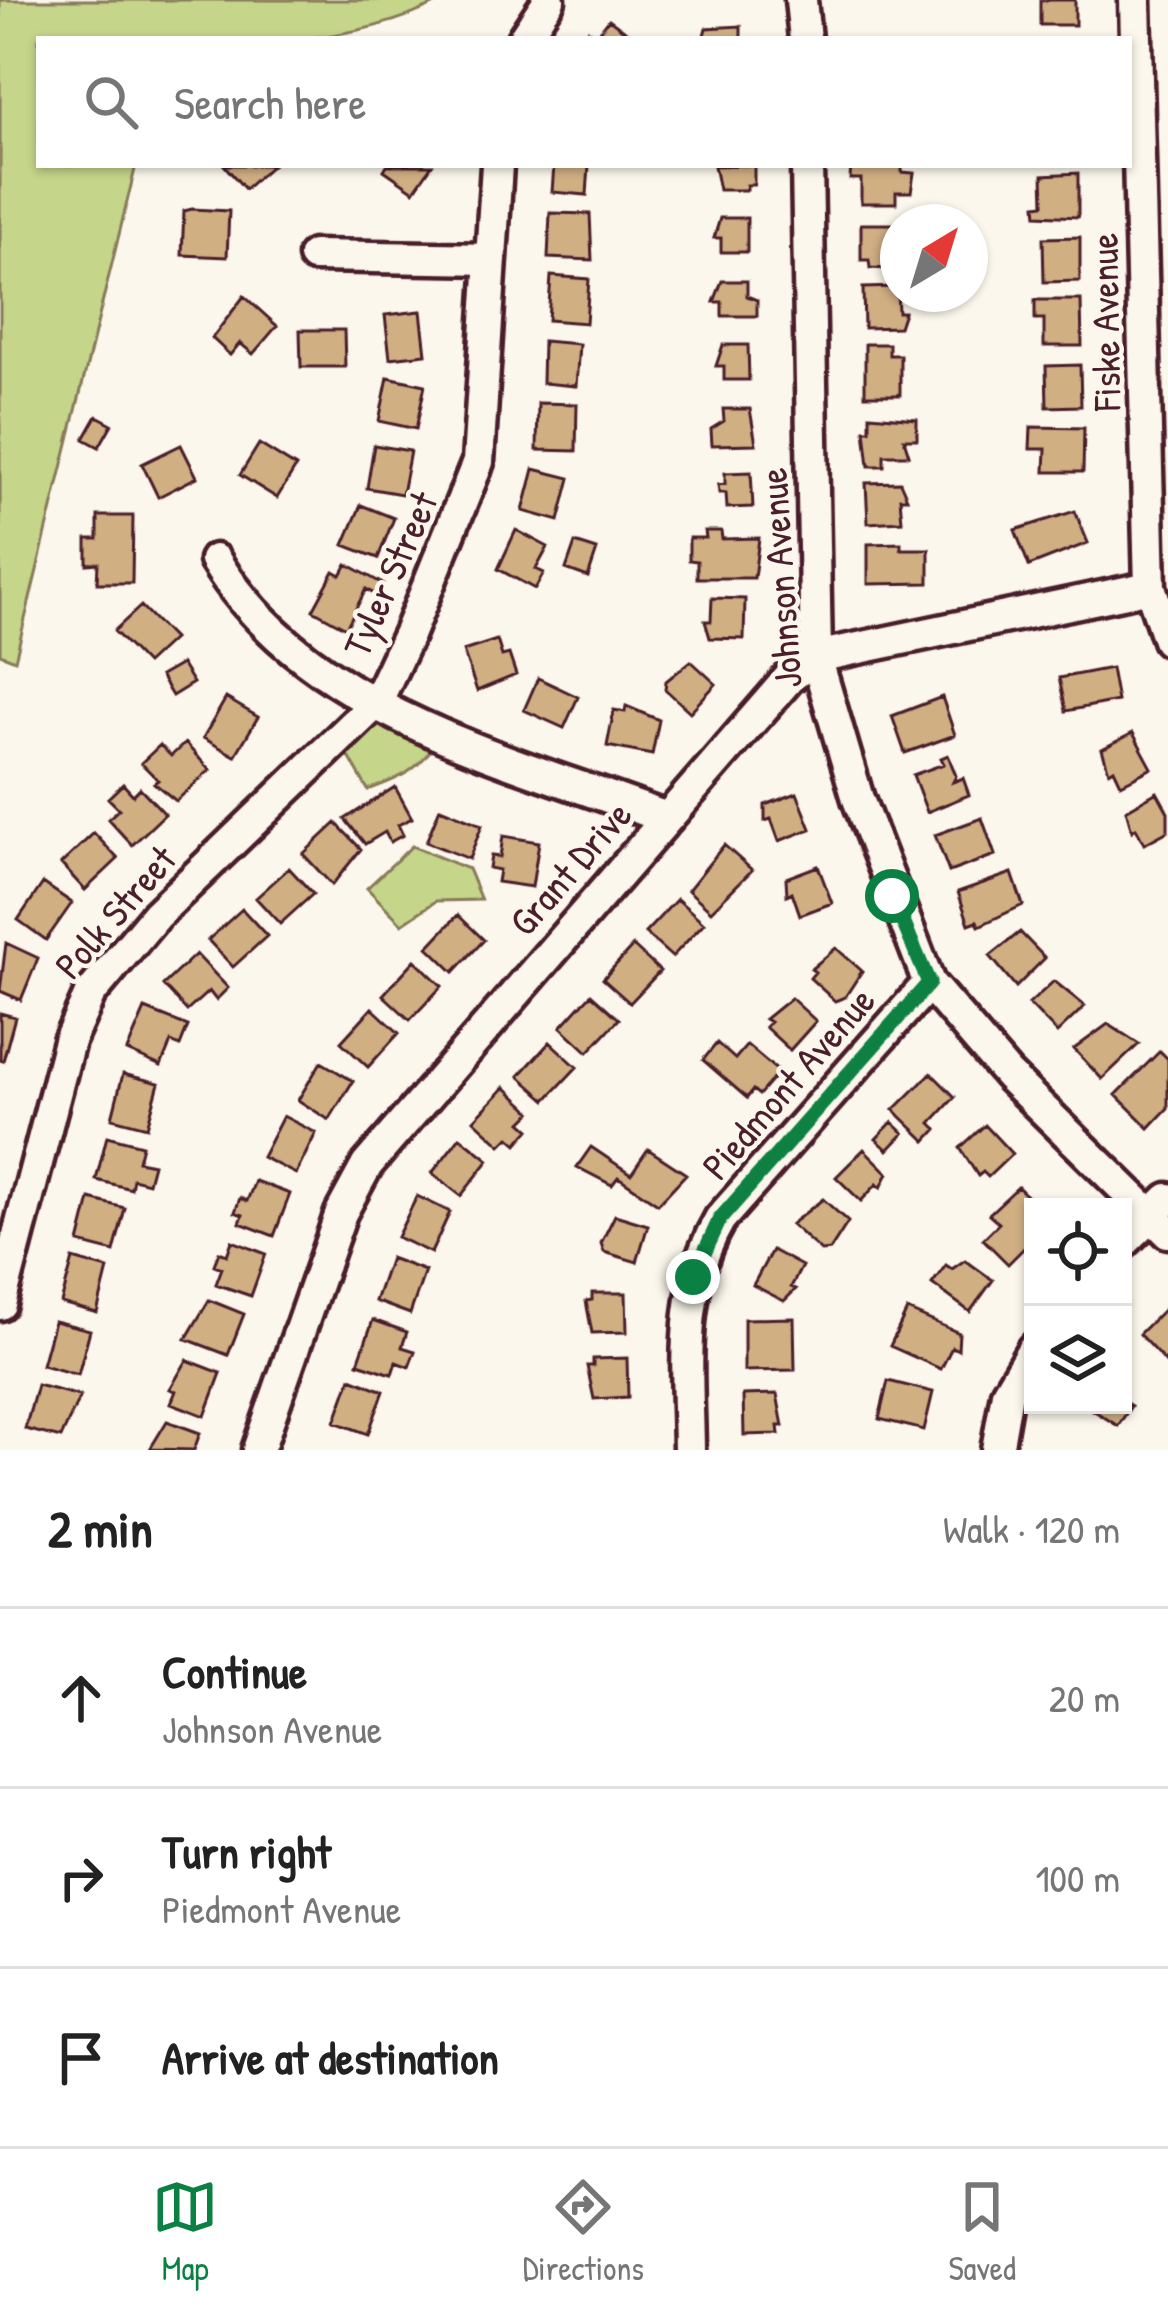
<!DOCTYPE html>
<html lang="en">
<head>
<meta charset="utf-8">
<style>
  :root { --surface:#fff; --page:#f2f2f2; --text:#222; --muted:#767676; --line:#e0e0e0; --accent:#0b8043 }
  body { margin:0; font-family:"Patrick Hand",sans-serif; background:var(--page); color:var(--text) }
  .controls { position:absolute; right:36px; bottom:36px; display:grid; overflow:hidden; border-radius:0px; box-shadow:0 3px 9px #0004 }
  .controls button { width:108px; height:108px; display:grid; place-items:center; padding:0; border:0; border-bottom:3px solid var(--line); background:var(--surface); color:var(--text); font:60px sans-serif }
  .compass { position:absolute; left:880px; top:204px; width:108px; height:108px; border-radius:50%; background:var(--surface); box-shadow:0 3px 9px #0004; rotate:38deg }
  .stop { position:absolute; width:36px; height:36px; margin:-27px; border:9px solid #0b8043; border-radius:50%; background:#fff }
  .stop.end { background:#0b8043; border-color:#fff; box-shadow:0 3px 12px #0008 }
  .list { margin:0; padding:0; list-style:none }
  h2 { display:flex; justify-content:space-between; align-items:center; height:156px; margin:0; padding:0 48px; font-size:51px }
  h2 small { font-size:39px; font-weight:400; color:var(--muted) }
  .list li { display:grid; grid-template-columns:78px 1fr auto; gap:36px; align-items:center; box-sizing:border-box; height:180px; padding:0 48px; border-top:3px solid var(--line) }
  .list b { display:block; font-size:45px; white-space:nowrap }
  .list p { margin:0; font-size:39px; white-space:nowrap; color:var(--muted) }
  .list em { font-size:39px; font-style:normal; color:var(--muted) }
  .icon { flex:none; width:66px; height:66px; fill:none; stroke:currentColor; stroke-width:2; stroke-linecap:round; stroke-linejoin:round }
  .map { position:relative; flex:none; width:1168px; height:1450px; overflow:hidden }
  .search { position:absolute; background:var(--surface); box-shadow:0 3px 9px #0004; left:36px; right:36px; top:36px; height:132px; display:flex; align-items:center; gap:30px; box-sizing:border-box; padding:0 42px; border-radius:0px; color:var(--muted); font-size:45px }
  .sheet { height:696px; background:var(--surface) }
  nav { display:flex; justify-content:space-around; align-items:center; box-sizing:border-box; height:168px; border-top:3px solid var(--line); background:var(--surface); font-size:33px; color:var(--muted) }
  nav a { display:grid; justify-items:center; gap:6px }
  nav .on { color:var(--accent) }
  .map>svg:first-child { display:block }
</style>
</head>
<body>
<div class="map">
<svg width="1168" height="1450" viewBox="0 0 1168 1450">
  <rect width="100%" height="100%" fill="#fbf7ec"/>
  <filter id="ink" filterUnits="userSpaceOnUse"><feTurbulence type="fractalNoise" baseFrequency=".00833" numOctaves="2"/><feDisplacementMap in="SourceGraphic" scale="24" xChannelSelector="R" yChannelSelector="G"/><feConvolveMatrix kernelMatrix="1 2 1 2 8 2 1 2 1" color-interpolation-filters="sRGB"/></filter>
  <g filter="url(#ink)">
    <path fill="#c5d589" stroke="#887a5a" stroke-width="3" d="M0,0H443C332,61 164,39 39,39V165H136L15,660L0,654Z
      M388,716L437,741C418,771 401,778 368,790L347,753L352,737Z
      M412,846L468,869L481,900L436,901L402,924L367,888Z"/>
    <path fill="#d0af83" stroke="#4a1f2b" stroke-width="3" d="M1040,0H1075V25H1040Z
      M609,19L636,39H581L588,30L596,36Z
      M741,26V39H703L706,28Z
      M224,165H272L245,189Z
      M387,165H432L414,191L384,170Z
      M554,165H589L587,195L552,192Z
      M754,165V185H747V190H719L714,166Z
      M851,165H902V172L914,173L911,192H896V203H861V179H850Z
      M1078,173V217L1037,215L1036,205L1044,204L1043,175Z
      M192,209L229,211L227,257L182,255L184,211Z
      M550,213L590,214L592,260L548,258Z
      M720,218H747V252H721V238H714Z
      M861,224H898V259L888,258V269L870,268L869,260H861Z
      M1080,237V281L1044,282L1043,238Z
      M551,276L589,279L586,323L548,320Z
      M722,281H747V296L757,300V316H722V302H714Z
      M897,287L898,312H904L899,327L864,328L863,288Z
      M244,296L277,326L253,354L240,343L230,355L212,338Z
      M1035,300H1081L1082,346H1044V319H1035Z
      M421,311L426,354L390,358L385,315Z
      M300,330H344L345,367H301Z
      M543,341L579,344L576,386L542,383Z
      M865,344H889V355H900V395H865Z
      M723,345H748L749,380H724V366H716Z
      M1080,365L1081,406L1047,407L1046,366Z
      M388,377L425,385L416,429L379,421Z
      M538,403L577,404L576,451L537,450Z
      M723,409H750L756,444L712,445L711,429L724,421Z
      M870,415L917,419V439H904L909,455H884V466H869L865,430H870Z
      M97,416L112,424L99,447L84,439Z
      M1031,427L1084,428L1083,472H1045L1046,449H1030Z
      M259,444L296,467L277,498L240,475Z
      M181,445L197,477L158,497L142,464Z
      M374,445L410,451L402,494L367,488Z
      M534,469L570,478L559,521L523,511Z
      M751,472L753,507L727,508L726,493H719L718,485L725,484V473Z
      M900,482L907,498H900L902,521L868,523L866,483Z
      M361,505L394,518L378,558L344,545Z
      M1075,511L1088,543L1029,566L1015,530Z
      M98,516H133L132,583H97L98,563L87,564V539H98Z
      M516,530L548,547L536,569L544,573L535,589L498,569Z
      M705,531H721L722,539L759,538L754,578H697V561L689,560V538H706Z
      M575,543L597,550L588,577L566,569Z
      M901,543V549H929V583L868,584V544Z
      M347,564L383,584L377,596L366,589L346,628L313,610L334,571L341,575Z
      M712,598L745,599L744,639L710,638L705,621H711Z
      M141,606L173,639L146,664L114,631Z
      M497,640L502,656L509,654L516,675L477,691L463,651Z
      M691,661L716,684L690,712L665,689L666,681Z
      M181,664L193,683L172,696L160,676Z
      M1111,668L1117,701L1066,711L1059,678Z
      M538,678L578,697L564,728L524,710Z
      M942,697L955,735L905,753L892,716Z
      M226,698L258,717L235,756L203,738Z
      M626,706L659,720L652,755L607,746L614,710L625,712Z
      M1133,733L1152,768L1121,784L1114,769L1109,772L1102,749Z
      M185,743L210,770L176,801L154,783L158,780L141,763L160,745L171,756Z
      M948,755L956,776L953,782L963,778L969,795L927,812L913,775L944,764L941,758Z
      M123,784L133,795L140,788L165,814L132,845L108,819L119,809L108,798Z
      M395,787L412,818L398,825L403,835L390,842L385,832L365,844L345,819Z
      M1157,792L1168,812V831L1144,844L1136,828L1132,831L1126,810Z
      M797,793L811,829L779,841L771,819L765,821V805Z
      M440,808L482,825L469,859L426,842Z
      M982,818L995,855L949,872L935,835Z
      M336,823L361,849L332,885L303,854Z
      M94,833L118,859L85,890L61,864Z
      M503,836L539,842L532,887L497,882L499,870L489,868L491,856L500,857Z
      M724,845L752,870L711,911L688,890Z
      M818,866L832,903L800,915L792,892L787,895L786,878Z
      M289,868L313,894L280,924L256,898Z
      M1012,873L1023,905L979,926L977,921L969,924L958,892Z
      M43,883L72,903L46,940L18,920Z
      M677,899L704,923L672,957L645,933Z
      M242,909L267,936L233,967L208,940Z
      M458,915L484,940L454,972L428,947Z
      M1020,932L1045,958L1016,987L990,956Z
      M6,943L38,958L21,1000L0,991Z
      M633,946L660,971L630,1003L603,979Z
      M836,948L862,971L845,997L835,1001L810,978L815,972L811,969Z
      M196,954L228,988L216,1000L209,991L187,1011L163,985Z
      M415,960L442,986L410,1020L383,995Z
      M1054,981L1085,1006L1057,1033L1029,1004Z
      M591,994L619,1019L588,1052L561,1027Z
      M791,998L816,1021L790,1050L765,1027L770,1022L765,1019Z
      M372,1008L399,1033L368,1067L341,1042Z
      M145,1009L188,1026L180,1046L171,1042L161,1066L127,1051Z
      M0,1013L15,1017L3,1061L0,1060Z
      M1108,1024L1139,1044L1102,1079L1074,1049Z
      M550,1042L577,1067L546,1100L519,1076Z
      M717,1043L735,1059L747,1045L779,1072L759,1095L753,1090L747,1098L703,1060Z
      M1160,1051L1168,1059V1108L1149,1128L1116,1095Z
      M321,1062L353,1081L329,1120L298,1100Z
      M931,1073L955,1097L931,1123L937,1129L926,1141L894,1110Z
      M123,1074L159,1083L147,1127L112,1118Z
      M505,1087L532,1112L522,1122L530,1129L517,1144L509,1137L501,1145L474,1120Z
      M283,1116L316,1133L296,1174L262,1157Z
      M892,1122L904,1133L888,1150L876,1139Z
      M985,1125L1012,1154L988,1177L983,1172L978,1176L960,1148Z
      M107,1136L142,1145L138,1161L153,1164L148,1183L133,1179L131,1189L96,1180Z
      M460,1137L489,1160L461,1196L432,1173Z
      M591,1147L631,1174L648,1149L686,1174L658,1204L618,1177L612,1185L577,1167Z
      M864,1149L888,1173L881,1188L877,1184L861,1201L836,1177Z
      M255,1181L290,1194L274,1236L240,1223L243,1215L235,1212L240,1198L247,1201Z
      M1018,1187L1038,1207H1033V1239L1008,1264L983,1239L999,1223L989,1214Z
      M417,1196L450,1212L431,1253L397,1237Z
      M90,1199L125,1208L114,1252L79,1243Z
      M823,1199L848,1222L830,1250L821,1251L791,1224Z
      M615,1215L648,1225L637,1262L604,1252L601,1243Z
      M232,1241L266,1254L251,1296L216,1284L222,1268L214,1265L219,1252L227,1255Z
      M772,1250L802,1266L791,1287L796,1289L784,1301L753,1285Z
      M390,1258L425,1271L410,1314L375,1301Z
      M73,1259L108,1269L97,1313L61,1303Z
      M965,1260L993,1280L970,1312L932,1284L946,1265L952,1269Z
      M592,1293H626L627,1332L592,1333L586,1301L592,1300Z
      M209,1300L244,1314L228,1355L186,1339Z
      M1164,1309L1168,1313V1365L1139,1334Z
      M907,1310L959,1333L958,1350L952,1347L941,1369L890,1346Z
      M794,1318L795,1370L744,1371V1319Z
      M373,1320L407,1332L402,1347L415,1351L409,1367L396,1362L392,1374L358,1363Z
      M54,1321L90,1330L78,1375L42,1365Z
      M627,1358L628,1397L594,1399L587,1366H593V1359Z
      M187,1360L221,1373L205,1416L171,1403L176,1391L170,1389Z
      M351,1378L384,1391L368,1434L335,1422Z
      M888,1381L933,1392L924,1430L879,1419Z
      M37,1385L80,1396L61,1438L25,1429Z
      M777,1394L783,1426H778L779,1434L744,1435L743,1395Z
      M1123,1401L1131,1406L1118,1426L1085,1405Z
      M167,1421L200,1433L194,1450L150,1449Z"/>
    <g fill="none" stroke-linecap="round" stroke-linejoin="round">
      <g stroke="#4a1f2b" stroke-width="39">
        <path id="street" d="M801,0L805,39
          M1135,0L1150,587L1168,640
          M523,39L549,0
          M807,165L816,657L858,799L929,983L1008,1075L1168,1232
          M314,256L491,259
          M215,560C307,713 508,758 666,818
          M1123,1243L1168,1199
          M0,1304L69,1041L90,994L156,915L376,703L409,633L478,462L497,165
          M258,1450L341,1213L367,1165L789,678L816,657L1150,587
          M689,1450C688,1369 678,1291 720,1219L929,983
          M997,1450L1007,1393L1033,1349"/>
      </g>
      <use href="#street" stroke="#fbf7ec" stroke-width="30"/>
    </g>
  </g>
  <g fill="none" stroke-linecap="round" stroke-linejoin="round" filter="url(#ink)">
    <path stroke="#0b8043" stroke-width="15" d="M693,1277L720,1219L929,983L892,896"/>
  </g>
  <g text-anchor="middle" stroke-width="9" stroke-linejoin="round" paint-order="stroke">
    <g font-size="39" fill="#4a1f2b" stroke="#fbf7ec">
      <text transform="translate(1105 322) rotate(-91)" y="14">Fiske Avenue</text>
      <text transform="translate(390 574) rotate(-66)" y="14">Tyler Street</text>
      <text transform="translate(780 578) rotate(-94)" y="14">Johnson Avenue</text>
      <text transform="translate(570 868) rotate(-49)" y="14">Grant Drive</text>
      <text transform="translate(115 912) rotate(-49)" y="14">Polk Street</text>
      <text transform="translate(788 1083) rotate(-49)" y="14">Piedmont Avenue</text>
    </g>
  </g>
</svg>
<div class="controls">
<button><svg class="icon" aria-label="locate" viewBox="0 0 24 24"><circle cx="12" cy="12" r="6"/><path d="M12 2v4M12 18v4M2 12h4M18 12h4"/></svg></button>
<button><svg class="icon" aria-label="layers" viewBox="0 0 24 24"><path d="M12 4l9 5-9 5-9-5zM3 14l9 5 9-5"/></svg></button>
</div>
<svg class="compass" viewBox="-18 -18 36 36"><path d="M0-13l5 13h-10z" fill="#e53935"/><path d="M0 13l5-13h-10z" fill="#767676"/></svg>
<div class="stop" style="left:892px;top:896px"></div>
<div class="stop end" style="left:693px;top:1277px"></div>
<div class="search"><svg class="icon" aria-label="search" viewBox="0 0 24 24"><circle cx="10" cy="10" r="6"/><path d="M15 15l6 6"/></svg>Search here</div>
</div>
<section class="sheet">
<h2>2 min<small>Walk · 120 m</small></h2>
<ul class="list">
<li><svg class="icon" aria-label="ahead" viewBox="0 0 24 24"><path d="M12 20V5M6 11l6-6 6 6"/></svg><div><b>Continue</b><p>Johnson Avenue</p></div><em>20 m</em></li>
<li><svg class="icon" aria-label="right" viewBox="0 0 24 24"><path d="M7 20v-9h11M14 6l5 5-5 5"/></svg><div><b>Turn right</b><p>Piedmont Avenue</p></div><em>100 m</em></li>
<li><svg class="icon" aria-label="arrive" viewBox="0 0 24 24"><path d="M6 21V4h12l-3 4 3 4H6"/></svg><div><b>Arrive at destination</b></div></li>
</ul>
</section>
<nav>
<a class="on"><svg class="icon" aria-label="map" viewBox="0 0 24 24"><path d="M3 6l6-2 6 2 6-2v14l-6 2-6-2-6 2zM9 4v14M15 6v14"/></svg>Map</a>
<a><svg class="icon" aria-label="directions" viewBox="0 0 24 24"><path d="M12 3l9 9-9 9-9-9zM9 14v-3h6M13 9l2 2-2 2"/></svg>Directions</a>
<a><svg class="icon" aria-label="saved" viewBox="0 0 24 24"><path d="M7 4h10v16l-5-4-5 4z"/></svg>Saved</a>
</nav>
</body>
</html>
